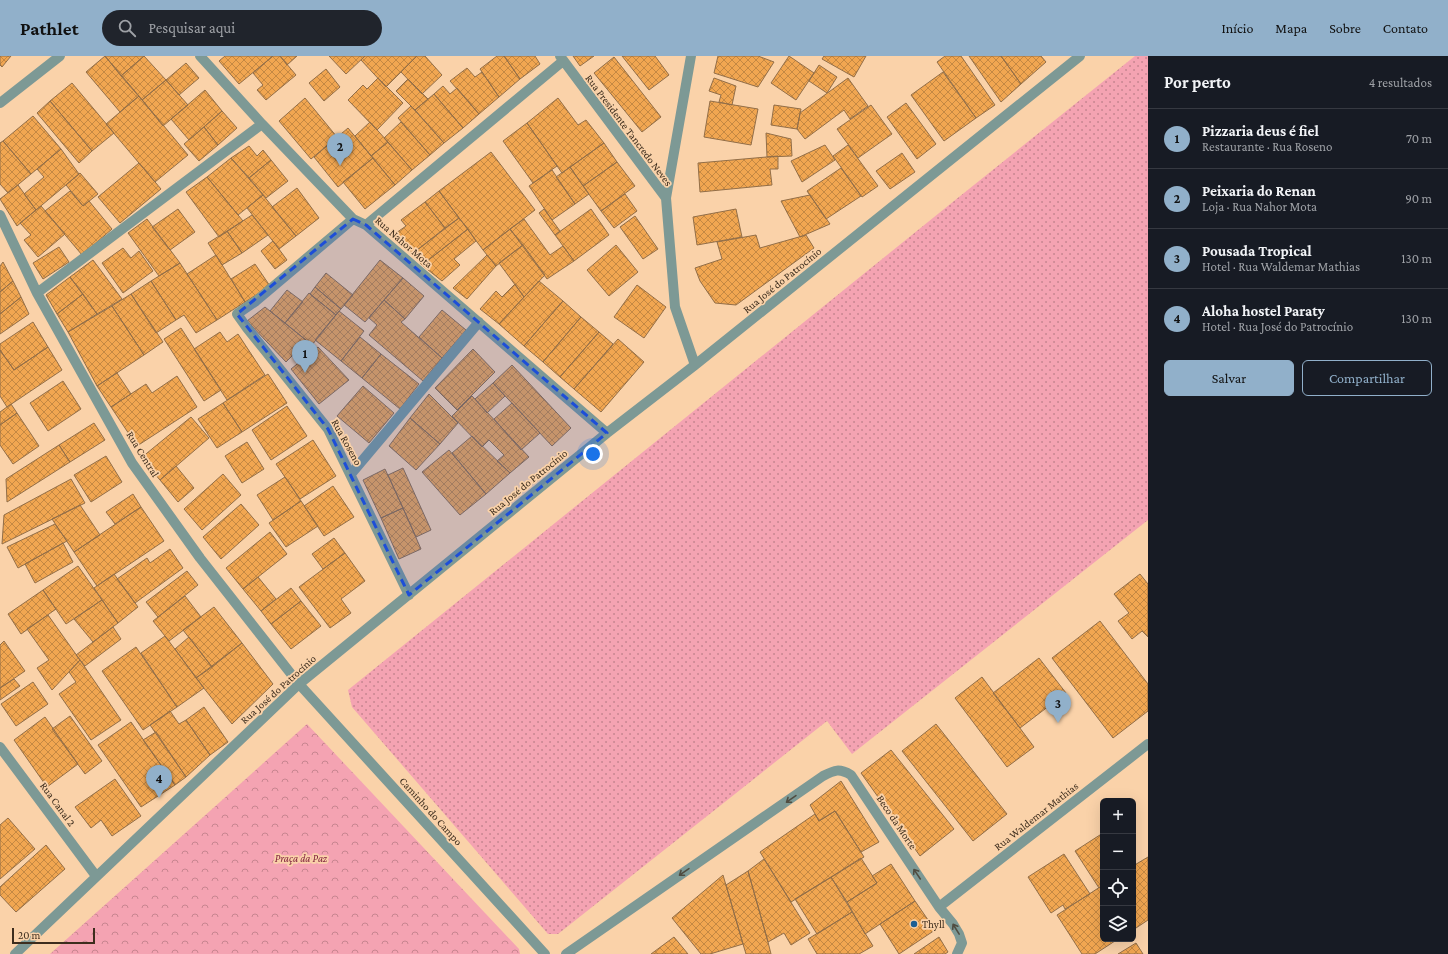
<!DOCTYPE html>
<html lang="pt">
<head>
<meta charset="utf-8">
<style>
  :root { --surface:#171b24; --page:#20242c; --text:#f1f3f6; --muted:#9ea1a6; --line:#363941; --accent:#91b0ca }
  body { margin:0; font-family:"Crimson Pro",serif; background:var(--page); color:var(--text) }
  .controls { position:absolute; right:12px; bottom:12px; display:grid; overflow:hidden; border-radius:6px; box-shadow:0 4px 16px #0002 }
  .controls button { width:36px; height:36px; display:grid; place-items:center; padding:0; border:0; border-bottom:1px solid var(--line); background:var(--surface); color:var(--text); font:20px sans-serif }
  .scale { position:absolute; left:12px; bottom:10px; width:83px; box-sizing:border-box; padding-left:4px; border:2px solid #3d2d1d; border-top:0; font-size:11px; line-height:14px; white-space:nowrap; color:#3d2d1d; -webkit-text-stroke:3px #fad2a9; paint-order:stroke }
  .you { position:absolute; left:593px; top:398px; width:14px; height:14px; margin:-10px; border:3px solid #fff; border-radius:50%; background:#1a73e8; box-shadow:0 0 0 6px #1a73e833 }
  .badge { display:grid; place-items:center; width:26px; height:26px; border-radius:50%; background:var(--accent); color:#111; font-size:13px; font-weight:700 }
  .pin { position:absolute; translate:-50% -33px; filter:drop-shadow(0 1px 2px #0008) }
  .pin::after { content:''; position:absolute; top:21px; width:14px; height:12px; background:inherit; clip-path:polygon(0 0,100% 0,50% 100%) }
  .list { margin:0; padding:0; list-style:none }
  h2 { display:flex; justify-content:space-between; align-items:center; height:52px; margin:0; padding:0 16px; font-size:17px }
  h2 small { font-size:13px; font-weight:400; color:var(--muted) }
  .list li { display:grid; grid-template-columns:26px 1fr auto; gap:12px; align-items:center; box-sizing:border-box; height:60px; padding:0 16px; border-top:1px solid var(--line) }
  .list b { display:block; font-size:15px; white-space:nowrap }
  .list p { margin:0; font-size:13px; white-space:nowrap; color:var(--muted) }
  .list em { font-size:13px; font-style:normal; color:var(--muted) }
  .actions { display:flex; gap:8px; padding:12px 16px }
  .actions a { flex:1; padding:9px 0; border:1px solid var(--accent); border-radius:6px; text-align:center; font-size:14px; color:var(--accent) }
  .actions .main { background:var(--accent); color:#111 }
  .icon { flex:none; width:22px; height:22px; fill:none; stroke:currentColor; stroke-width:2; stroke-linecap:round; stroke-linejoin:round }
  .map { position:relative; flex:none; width:1148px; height:898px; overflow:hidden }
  header { display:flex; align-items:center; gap:24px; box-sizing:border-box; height:56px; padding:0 20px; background:var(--accent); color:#111 }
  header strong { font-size:19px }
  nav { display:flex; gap:22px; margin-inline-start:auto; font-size:14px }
  .search { width:280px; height:36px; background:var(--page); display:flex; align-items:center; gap:10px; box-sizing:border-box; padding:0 14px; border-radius:22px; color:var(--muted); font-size:15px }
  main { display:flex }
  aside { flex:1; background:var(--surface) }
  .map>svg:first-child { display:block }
</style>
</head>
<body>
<header>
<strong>Pathlet</strong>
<div class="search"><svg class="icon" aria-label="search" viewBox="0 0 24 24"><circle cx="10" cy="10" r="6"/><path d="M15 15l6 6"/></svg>Pesquisar aqui</div>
<nav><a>Início</a><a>Mapa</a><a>Sobre</a><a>Contato</a></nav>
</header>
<main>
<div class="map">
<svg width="1148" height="898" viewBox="0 0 1148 898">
  <defs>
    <pattern id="grass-dots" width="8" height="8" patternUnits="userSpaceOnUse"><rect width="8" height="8" fill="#f4a3b2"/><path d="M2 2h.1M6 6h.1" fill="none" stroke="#c78590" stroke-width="1.8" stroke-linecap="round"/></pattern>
    <pattern id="forest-crowns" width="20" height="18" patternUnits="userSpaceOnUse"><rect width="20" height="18" fill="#f4a3b2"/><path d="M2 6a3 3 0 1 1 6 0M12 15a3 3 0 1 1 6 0" fill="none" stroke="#c78590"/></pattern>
    <pattern id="building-cross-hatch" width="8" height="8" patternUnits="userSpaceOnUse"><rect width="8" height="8" fill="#f1a651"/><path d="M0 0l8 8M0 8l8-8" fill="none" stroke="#c48843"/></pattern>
  </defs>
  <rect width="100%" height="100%" fill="#fad2a9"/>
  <path fill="url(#grass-dots)" d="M1135,0H1148V464L852,698L827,665L558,878H548L352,651L348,634L954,145Z"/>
  <path fill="url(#forest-crowns)" d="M307,668L519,893L520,898H50Z"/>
  <path fill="url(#building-cross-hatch)" stroke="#926e48" d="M0,0H11L2,11L0,9Z
    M105,0H144L121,20Z
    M105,0L139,40L120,56L86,16Z
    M144,0L166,24L142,44L121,20Z
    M225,0H273L239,28L219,5Z
    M273,0H280L296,19L266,44L257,34L263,29L253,17Z
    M280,0H297L287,9Z
    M329,0H365L346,18Z
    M365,0H417L386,31L361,4Z
    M417,0H425L442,19L422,38L401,16Z
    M497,0H504L520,23L499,41L480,13Z
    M504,0H535L540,8L520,23Z
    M573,0H594L580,10Z
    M622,0H655L669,19L649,34Z
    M718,0H758L774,6L758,31L714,17Z
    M789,0L814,17L796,44L771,27Z
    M824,0H866L854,21L822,3Z
    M945,0H961L995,49L976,62L937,6Z
    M969,0H1001L1021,28L1001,46Z
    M1001,0H1041L1046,6L1021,28Z
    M614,1L661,61L642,76L594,17Z
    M186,7L199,22L179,39L166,24Z
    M819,9L837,21L827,37L809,25Z
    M467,12L475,21L482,16L499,41L479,58L450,25Z
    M326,13L340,31L324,45L309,27Z
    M943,16L976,62L944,85L911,39Z
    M378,22L403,47L377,74L348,44L363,29L367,33Z
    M714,22L736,30L732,49L719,46L721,39L709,35Z
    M848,22L868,50L850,63L844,54L805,83L797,73L800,57Z
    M408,23L428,43L415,54L396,35Z
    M166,24L188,49L163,70L142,44Z
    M72,27L114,77L92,95L50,45Z
    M443,30L450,38L457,32L479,58L463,72L434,38Z
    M205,34L222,55L189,84L171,63Z
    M434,38L463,72L444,87L415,54Z
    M139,40L188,99L155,126L106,68Z
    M305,42L337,81L311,103L279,65Z
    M558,42L578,69L586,64L604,87L562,117L527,67Z
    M50,45L92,95L79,107L37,57Z
    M710,45L758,53L751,89L704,81Z
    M906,47L936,88L917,103L887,61Z
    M774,49L801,53L797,73L771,69Z
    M871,49L892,78L858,102L837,73Z
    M411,50L444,87L430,99L398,62Z
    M222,55L237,72L218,89L204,71Z
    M33,60L61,93L31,118L3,85Z
    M370,66L388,86L371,100L355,80Z
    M401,66L430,99L412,114L384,82Z
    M527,67L557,110L533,127L503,85Z
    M204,71L218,89L199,105L184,88Z
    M348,72L373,102L338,131L314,101Z
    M766,77L791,83L792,100L767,101Z
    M3,85L31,118L8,137L0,128V87Z
    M388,86L412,114L395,129L371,100Z
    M604,87L617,106L583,130L570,111Z
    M825,89L835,104L802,126L791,105Z
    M848,89L878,130L862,141L833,100Z
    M249,90L257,100L263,94L271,104L249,122L231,102Z
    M61,93L79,118L36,154L24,138L44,121L37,113Z
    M491,96L535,154L483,194L439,135Z
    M902,97L915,116L890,133L876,115Z
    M778,100V113H770L772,129L700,136L698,107Z
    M231,102L263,139L238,159L207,121Z
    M373,102L395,129L365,153L343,126Z
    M271,104L288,125L266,142L249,122Z
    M617,106L635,130L601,155L583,130Z
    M139,107L161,133L120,167L98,141Z
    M570,111L589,138L575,148L556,121Z
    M841,112L861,140L826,163L807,135Z
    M552,114L575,148L552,164L529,130Z
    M80,117L98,138L83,150L66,129Z
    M207,121L243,165L219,181L186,136Z
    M18,129L36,154L17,170L0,143Z
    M297,132L319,162L296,180L272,151Z
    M70,135L83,150L89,145L112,173L82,199L45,155Z
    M439,135L459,162L445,172L425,146Z
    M625,138L637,155L614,172L601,155Z
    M263,139L296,180L279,193L247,152Z
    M810,139L830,168L800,181L781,145Z
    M425,146L445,172L412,198L396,177L406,170L401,164Z
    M41,150L65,178L38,201L24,184L31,179L20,167Z
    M178,153L195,176L170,194L152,171Z
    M544,153L560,175L555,179L539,157Z
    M591,153L609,179L574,205L555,179Z
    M736,153L742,181L697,189L693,161Z
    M252,159L268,179L242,197L227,175Z
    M635,160L658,193L643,203L620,171Z
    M459,162L468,173L422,209L412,198Z
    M147,163L180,207L159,220L128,177Z
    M524,163L550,199L563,190L574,205L547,223L510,173Z
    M468,173L476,185L454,203L460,209L442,225L422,209Z
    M510,173L523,189L496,210L483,194Z
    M227,175L242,197L222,209L208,187Z
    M756,179L760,192L806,179L814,192L736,249L715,247L700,225L695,212L722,203L717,186Z
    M273,185L287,204L275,213L261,195Z
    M523,189L545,219L524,241L499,207Z
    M616,189L638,216L609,240L587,214Z
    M59,191L69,206L43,223L33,207Z
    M123,192L131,202L139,195L153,215L123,237L102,207Z
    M216,199L245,246L217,264L187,218Z
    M487,199L496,210L467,243L453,232Z
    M93,204L122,243L97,258L70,221Z
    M380,204L403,222L365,266L344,249Z
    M3,206L13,225L0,236V210Z
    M180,207L217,264L196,277L184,259L176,264L151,225Z
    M255,208L270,230L245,246L231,223Z
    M326,217L353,239L341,253L315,231Z
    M70,221L83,238L57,258L46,239Z
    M403,222L424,240L405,263L384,244Z
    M13,225L21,241L0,258V236Z
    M151,225L176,264L156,277L131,238Z
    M539,225L563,245L524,290L499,268Z
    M515,228L524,241L499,268L480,253L496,235L502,241Z
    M637,229L666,251L644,282L614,261Z
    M315,231L341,253L336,259L310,238Z
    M287,234L303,246L285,267L270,255Z
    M309,237L336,259L312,289L285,267Z
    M83,238L97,258L68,276L57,258Z
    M131,238L163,286L144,299L112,250Z
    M21,241L29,258L0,278V258Z
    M384,244L405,263L401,266L442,302L423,325L369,279L377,269L369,262Z
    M563,245L581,261L543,306L524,290Z
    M112,250L144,299L97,330L68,276Z
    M265,251L307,285L286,306L247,265Z
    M442,254L466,274L442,302L419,281Z
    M339,255L364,275L341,305L315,284Z
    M581,261L599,276L560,321L543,306Z
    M33,266L48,291L14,314L0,294V288Z
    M181,272L221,334L204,345L164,283Z
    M220,276L227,286L238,278L265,319L227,344L194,293Z
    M599,276L613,288L574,333L560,321Z
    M360,281L381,298L362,322L341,305Z
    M618,283L644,306L601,356L574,333Z
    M48,291L62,314L7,351L0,340V294L14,314Z
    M318,291L349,324L319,348L291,313Z
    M473,293L495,316L457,354L435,332Z
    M381,298L419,328L400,353L362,322Z
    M512,309L571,372L552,390L493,327Z
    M117,317L131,338L111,351L97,330Z
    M268,318L287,347L242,376L223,347Z
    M177,320L197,351L137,390L111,351L146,328L152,337Z
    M63,325L81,353L48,375L30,347Z
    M493,327L505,340L487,357L475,343Z
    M363,330L394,357L369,387L337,360Z
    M429,338L458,367L440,388L410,362Z
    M472,340L529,401L510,417L497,405L504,399L489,384L482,391L452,360Z
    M223,347L242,376L217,392L198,363Z
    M512,347L540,377L521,394L494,363Z
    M11,348L17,357L0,369V356Z
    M287,350L307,380L271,404L252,374Z
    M17,357L39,390L13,408L0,389V369Z
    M191,361L209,382L160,424L141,402Z
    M410,362L440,388L416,414L389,390Z
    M94,367L105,384L70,406L59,389Z
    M472,380L510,417L486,438L452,397Z
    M313,384L336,420L300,443L276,408Z
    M247,386L264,413L242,427L225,400Z
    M59,389L70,406L7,446L6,423Z
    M449,394L486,438L460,459L422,416Z
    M106,400L122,426L91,446L74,419Z
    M176,410L194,432L178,446L160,424Z
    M403,412L431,474L416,481L388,419Z
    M385,413L403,452L381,462L363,424Z
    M223,418L241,439L202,474L184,453Z
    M285,421L301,445L273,464L257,439Z
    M71,423L85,447L2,488L4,459Z
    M333,430L354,461L324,480L304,450Z
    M133,438L141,451L115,468L106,456Z
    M301,445L318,470L286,491L269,467Z
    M241,448L259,469L221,503L203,481Z
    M80,449L100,479L74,496L52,463Z
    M141,451L164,485L97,530L74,496Z
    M403,452L421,493L399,503L381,462Z
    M55,468L67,485L18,512L7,491Z
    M270,476L287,498L243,533L226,512Z
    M334,482L345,497L323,513L312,498Z
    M63,487L73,506L35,527L25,508Z
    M170,493L183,512L135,547L117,523L147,502L150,507Z
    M345,497L365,525L341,543L351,557L330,572L299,531Z
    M78,510L102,544L66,568L43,534Z
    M187,515L198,529L158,561L146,546Z
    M114,518L138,551L118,567L94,532Z
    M1140,518L1148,528V581L1142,575L1132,583L1118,565L1129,557L1114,538Z
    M258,521L276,543L261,555L243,533Z
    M291,532L301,545L271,568L261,555Z
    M43,534L56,553L21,578L8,558Z
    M185,540L201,561L169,585L153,565Z
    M102,544L118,567L93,586L74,563Z
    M301,545L321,570L291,593L271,568Z
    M214,551L242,587L212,611L183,574Z
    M48,559L80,604L52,634L37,612L49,604L27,573Z
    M1100,565L1148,628V655L1113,682L1052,602Z
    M113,571L121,583L85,610L76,599Z
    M165,580L204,632L177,651L141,597Z
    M189,581L212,611L196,622L175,593Z
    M4,585L25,615L0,632V589Z
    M242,587L273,628L232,668L196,622Z
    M136,591L177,651L143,674L102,615Z
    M1039,602L1066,637L1020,672L993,637Z
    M80,604L121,664L91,684L59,638L76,626L69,616Z
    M982,621L1034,691L1007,711L955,642Z
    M14,623L20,630L0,644V632Z
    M33,626L48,648L16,670L1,648Z
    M204,651L228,686L210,699L186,664Z
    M170,655L179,668L186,664L210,699L186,721L150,669Z
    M70,660L102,705L85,718L52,673Z
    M45,661L78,708L47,731L14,684Z
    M131,666L175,729L141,751L98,689Z
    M936,668L1007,758L973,785L902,695Z
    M156,676L186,721L175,729L143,684Z
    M891,694L954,773L920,800L861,717Z
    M115,723L141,760L112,780L101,764L91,772L75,751Z
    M841,725L879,786L861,796L835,755L819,765L810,749Z
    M835,755L864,801L791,846L760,796L815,758L819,765Z
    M8,762L35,793L0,823V769Z
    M1103,777V829L1099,832L1075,795Z
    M46,789L65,813L16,856L0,839V831Z
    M1064,798L1090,838L1065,853L1063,849L1051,857L1028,821Z
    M1148,801V864L1133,874V810Z
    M861,802L877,827L847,846L831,821Z
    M764,803L810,877L791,889L784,877L768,886L748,815Z
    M891,808L915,845L865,878L847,846L877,827L872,820Z
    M748,815L768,886L771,898H746L743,888L726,829Z
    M723,819L743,888L710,898H701L672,862Z
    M831,821L852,856L817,878L795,843Z
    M1103,829V883H1118L1095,898H1082L1057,859Z
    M915,845L935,874L899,898L880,868Z
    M852,856L873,890L859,898H817L808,883Z
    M674,881L688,898H651Z
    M939,881L948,896L945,898H914Z
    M1136,887L1143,898H1118Z"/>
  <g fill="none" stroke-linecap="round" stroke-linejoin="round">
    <path stroke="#7d9995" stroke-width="10" d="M299,628L545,898"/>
    <path stroke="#7d9995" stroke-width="10" d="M200,0L262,68L353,163L366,169L607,377
      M560,0L666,142
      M691,0L666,142L675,251L695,309
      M0,47L60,0
      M0,159L37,237L132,407L200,502L299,628
      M353,163L256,245L237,258L247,272L328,373L409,539
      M366,169L563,5
      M37,237L262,68
      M351,418L479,266
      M0,691L96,820
      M939,851L1148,688
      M15,898L299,628L607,377L695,309L1080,0
      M566,898L823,720C835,714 839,712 851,719L939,851L953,868L959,878L962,887L957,898"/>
  </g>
  <defs><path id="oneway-shaft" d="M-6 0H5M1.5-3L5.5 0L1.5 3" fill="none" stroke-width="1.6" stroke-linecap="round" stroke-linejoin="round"/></defs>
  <g stroke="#504d41">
    <use href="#oneway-shaft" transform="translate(791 743) rotate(145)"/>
    <use href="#oneway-shaft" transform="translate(684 816) rotate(145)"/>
    <use href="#oneway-shaft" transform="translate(917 818) rotate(-124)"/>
    <use href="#oneway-shaft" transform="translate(956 873) rotate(-122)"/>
  </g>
  <path fill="#1d4ed8" fill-opacity="0.2" stroke="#1d4ed8" stroke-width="3" stroke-dasharray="8 5" stroke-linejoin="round" d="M353,163L366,169L607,377L409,539L328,373L237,258Z"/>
  <circle fill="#1c5f94" stroke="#fad2a9" stroke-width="1.5" cx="914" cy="868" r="4"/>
  <g text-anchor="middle" stroke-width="3.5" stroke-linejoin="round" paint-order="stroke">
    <g font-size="11" fill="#3d2d1d" stroke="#fad2a9">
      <text transform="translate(629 74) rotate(53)" y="4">Rua Presidente Tancredo Neves</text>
      <text transform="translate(404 186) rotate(41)" y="4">Rua Nahor Mota</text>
      <text transform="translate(782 224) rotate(-39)" y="4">Rua José do Patrocínio</text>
      <text transform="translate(347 386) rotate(61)" y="4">Rua Roseno</text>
      <text transform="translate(143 398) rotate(58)" y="4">Rua Central</text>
      <text transform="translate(528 426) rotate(-39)" y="4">Rua José do Patrocínio</text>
      <text transform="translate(278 633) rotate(-42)" y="4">Rua José do Patrocínio</text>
      <text transform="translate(58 748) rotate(54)" y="4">Rua Canal 2</text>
      <text transform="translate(431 755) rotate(48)" y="4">Caminho do Campo</text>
      <text transform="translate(1036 760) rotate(-38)" y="4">Rua Waldemar Mathias</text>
      <text transform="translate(897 766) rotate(56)" y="4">Beco da Morte</text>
    </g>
    <g font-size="11" font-style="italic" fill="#7e1e3c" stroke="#fad2a9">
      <text x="301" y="806">Praça da Paz</text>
    </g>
    <g font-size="11" fill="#3d2d1d" stroke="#fad2a9" text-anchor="start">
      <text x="922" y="872">Thyll</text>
    </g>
  </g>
</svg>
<div class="controls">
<button>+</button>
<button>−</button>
<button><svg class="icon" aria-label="locate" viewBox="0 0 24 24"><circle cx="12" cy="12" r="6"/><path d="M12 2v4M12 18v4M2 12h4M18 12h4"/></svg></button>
<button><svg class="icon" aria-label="layers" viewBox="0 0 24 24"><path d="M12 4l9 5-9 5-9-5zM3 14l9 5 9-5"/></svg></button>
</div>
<div class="scale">20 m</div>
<div class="you"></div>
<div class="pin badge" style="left:305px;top:317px">1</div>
<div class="pin badge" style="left:340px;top:110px">2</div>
<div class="pin badge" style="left:1058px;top:667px">3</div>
<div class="pin badge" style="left:159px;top:742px">4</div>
</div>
<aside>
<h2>Por perto<small>4 resultados</small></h2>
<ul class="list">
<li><span class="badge">1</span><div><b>Pizzaria deus é fiel</b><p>Restaurante · Rua Roseno</p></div><em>70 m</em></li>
<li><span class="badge">2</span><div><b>Peixaria do Renan</b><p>Loja · Rua Nahor Mota</p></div><em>90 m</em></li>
<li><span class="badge">3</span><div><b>Pousada Tropical</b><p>Hotel · Rua Waldemar Mathias</p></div><em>130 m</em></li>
<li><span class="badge">4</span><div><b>Aloha hostel Paraty</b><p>Hotel · Rua José do Patrocínio</p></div><em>130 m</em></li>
</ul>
<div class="actions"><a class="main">Salvar</a><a>Compartilhar</a></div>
</aside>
</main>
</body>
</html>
